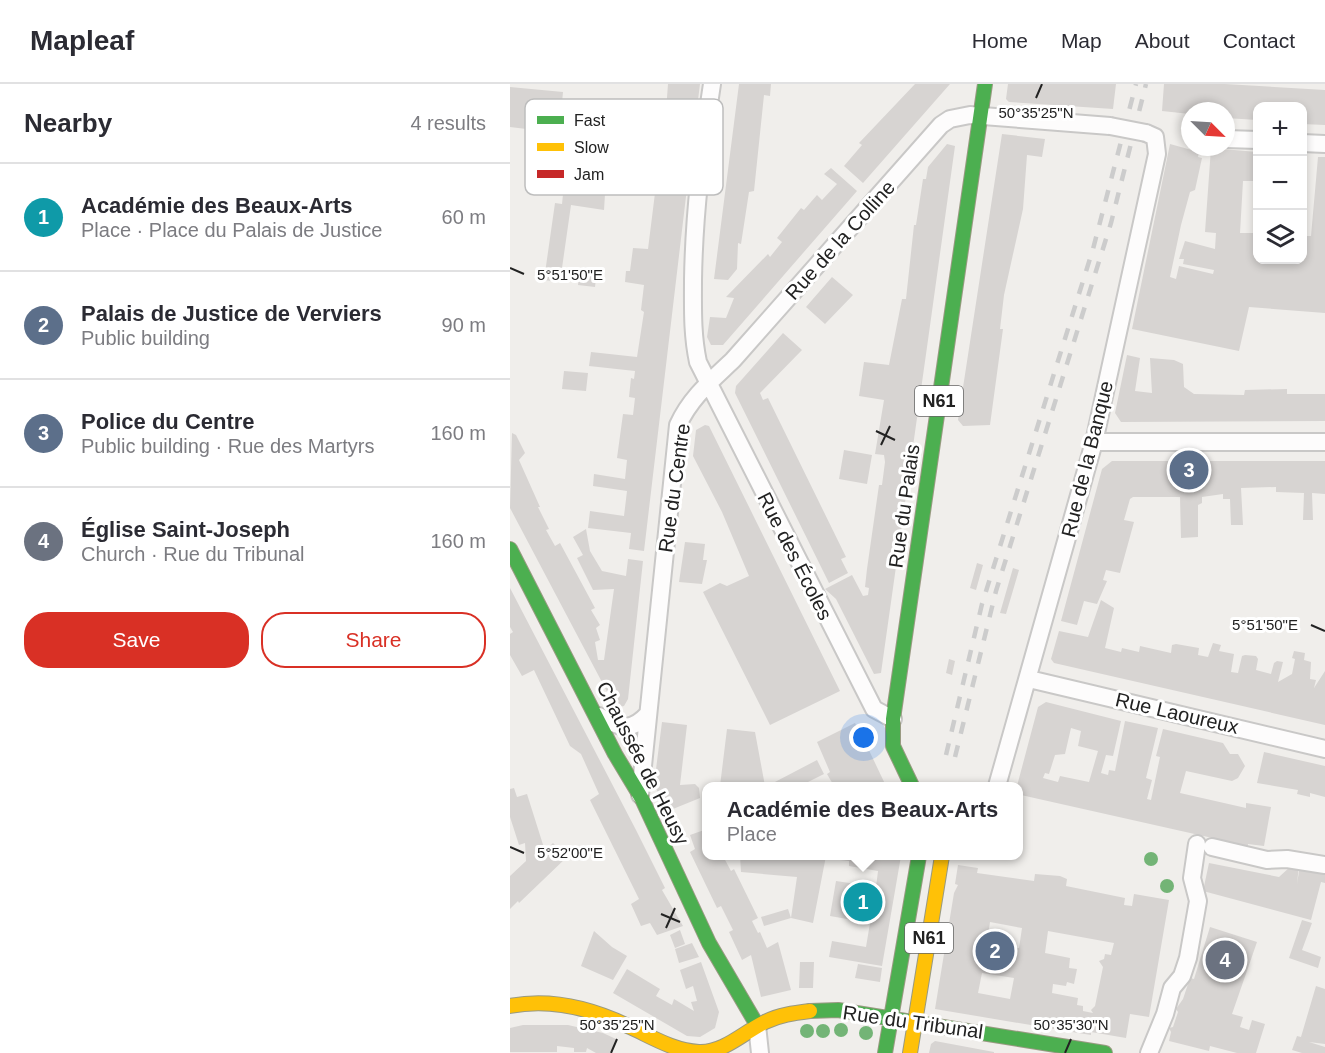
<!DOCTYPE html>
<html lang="en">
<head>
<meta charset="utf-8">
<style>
  :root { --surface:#fff; --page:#f2f2f3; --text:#2b2b33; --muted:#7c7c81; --line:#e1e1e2; --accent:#d93025 }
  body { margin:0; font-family:Arial,sans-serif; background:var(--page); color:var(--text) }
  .controls { position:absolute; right:18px; top:18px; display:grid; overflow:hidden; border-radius:12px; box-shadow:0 3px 9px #0003 }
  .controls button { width:54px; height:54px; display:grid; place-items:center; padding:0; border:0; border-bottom:2px solid var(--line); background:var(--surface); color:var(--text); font:30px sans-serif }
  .compass { position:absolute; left:671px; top:18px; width:54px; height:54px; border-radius:50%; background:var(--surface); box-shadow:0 3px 9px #0003; rotate:114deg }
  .you { position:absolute; left:354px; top:654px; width:21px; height:21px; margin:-15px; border:4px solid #fff; border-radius:50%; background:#1a73e8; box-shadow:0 0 0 9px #1a73e833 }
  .badge { display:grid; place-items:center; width:39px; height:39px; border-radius:50%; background:var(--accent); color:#fff; font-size:20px; font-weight:700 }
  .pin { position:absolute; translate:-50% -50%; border:3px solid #fff; box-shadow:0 2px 6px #0006 }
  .popup { position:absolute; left:192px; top:698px; width:321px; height:78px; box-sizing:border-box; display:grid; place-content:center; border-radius:12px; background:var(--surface); filter:drop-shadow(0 2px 4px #0005); font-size:20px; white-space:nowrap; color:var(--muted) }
  .popup b { font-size:22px; color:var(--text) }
  .popup::after { content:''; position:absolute; left:50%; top:100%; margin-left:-12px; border:12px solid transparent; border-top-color:var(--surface) }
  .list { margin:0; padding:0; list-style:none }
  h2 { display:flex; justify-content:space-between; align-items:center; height:78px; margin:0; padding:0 24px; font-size:26px }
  h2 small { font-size:20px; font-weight:400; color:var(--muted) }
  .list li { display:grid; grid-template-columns:39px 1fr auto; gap:18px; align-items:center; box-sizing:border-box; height:108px; padding:0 24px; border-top:2px solid var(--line) }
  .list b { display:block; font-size:22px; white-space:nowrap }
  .list p { margin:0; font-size:20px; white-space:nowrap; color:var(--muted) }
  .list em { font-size:20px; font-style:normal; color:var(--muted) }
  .actions { display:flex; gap:12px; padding:18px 24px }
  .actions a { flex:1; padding:14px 0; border:2px solid var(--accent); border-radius:24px; text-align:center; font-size:21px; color:var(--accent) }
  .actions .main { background:var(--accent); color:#fff }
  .icon { flex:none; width:33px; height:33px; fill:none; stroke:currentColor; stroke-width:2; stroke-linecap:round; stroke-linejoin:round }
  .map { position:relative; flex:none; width:815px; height:969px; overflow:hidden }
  header { display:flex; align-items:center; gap:36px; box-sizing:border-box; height:84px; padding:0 30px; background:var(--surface); border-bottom:2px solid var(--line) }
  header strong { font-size:28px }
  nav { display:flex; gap:33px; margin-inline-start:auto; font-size:21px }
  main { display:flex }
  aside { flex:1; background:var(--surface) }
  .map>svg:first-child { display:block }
</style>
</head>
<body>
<header>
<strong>Mapleaf</strong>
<nav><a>Home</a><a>Map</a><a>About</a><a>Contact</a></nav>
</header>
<main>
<aside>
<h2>Nearby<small>4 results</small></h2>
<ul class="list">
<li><span class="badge" style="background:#0f9aa8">1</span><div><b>Académie des Beaux-Arts</b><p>Place · Place du Palais de Justice</p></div><em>60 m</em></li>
<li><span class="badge" style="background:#5c6f8a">2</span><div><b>Palais de Justice de Verviers</b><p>Public building</p></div><em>90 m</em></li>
<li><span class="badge" style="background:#5c6f8a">3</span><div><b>Police du Centre</b><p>Public building · Rue des Martyrs</p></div><em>160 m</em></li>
<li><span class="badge" style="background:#6b7280">4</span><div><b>Église Saint-Joseph</b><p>Church · Rue du Tribunal</p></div><em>160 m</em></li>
</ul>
<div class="actions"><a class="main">Save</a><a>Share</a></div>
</aside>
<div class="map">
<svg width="815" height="969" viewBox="0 0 815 969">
  <rect width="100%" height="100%" fill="#f0eeeb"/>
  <path fill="#d7d4d2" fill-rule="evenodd" d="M158,0H190L177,104L144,97L154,54Z
    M229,0H261L260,12L254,11L244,107L239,108L231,160L228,159L227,185L218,196L204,195Z
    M405,0H440L353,99L334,82L352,61L349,59Z
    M498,0H606L603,25L499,18L496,15Z
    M654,0H715L815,6V41L792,40V22H747V36L716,34V27H680V30L652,27Z
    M0,3L53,8L49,49L0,43Z
    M492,50L535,55L532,73L517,71L513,125L494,211L490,245H493L480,341L453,342L448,336Z
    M437,60L445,62L418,256L371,589L364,590L326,515L315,505L342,491L353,512L358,511L359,504L355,503L357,485L369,401H372L375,378L374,371L365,370L374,316L349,312L354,278L379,281L392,215H396L404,141H406L413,95H416L418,83Z
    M660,60L689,68L688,73L692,74L685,106L680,108L671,141L660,193L666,195L669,182L703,190L704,186L673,180L674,175H669L675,157L705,165L706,149L695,148L701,64L747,68V97H733L730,149H747V176H792V152H801L808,73H815V229L739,223L729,267L622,245Z
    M321,84L347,107L213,261H201L197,253L200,233L216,234L224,214L216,213L258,170L260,173L272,158L267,154L291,124L294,126L307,111L312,116L327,100L314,90Z
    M55,91L96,94L94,126L61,121L50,198L34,196L45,119L52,120Z
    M146,101L177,104L134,467L119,465L121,449L78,444L80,427L114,432L117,407L83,402L84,390L115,395L117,376L107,374L113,330L123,331L125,314L119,313L121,294L124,295L125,287L79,282L81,268L127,273L134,228L131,226L134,201L115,198L116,187H120L123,164L138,165Z
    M70,184L87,186L85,203L68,201Z
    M322,193L343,211L315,240L296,223Z
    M273,249L292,266L250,309L253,316L258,314L336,473L331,475L338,489L319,499L225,309L226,302Z
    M617,271L630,274L625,307L642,309L640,274L664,276L673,280L674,303L684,310L734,311L735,306L777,305V310H815V337L611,338L605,329Z
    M54,287L78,289L76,307L52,305Z
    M195,341L199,342L330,607L260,641L193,508L210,499L217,502L239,492L212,428L183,372L186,346Z
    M2,349L6,351L15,369L9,376L30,423H28L39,445L36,446L45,462L50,459L85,524L81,526L90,541L86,544L90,556L85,558L88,576H94L104,505L83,506L67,474L73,471L63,453L76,445L80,467L92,487L116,492L118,475L133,477L118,615L114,622L109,623L103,619L0,424Z
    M334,366L362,371L357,400L329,395Z
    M602,377H815V410L802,409L803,436H793L794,409L766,408V403L731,404L733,441H721L720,415H713V410L692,413V419L688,421V453L671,454L670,413H623L620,415L614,436L624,438L610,489L596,486L593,496L597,497L587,520L574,517L567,541L551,537L592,385Z
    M175,458L195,460L193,476H197L192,500L169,498Z
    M467,479L473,481L466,506L460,504Z
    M503,484L509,486L496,530L490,529Z
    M0,504L126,746L155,804L152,806L173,842L147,851L140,839L131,842L121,820L129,815L80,716L89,710L71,670L60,662L24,586L12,592L0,571V550L3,548L0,543Z
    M591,516L604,524L595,564L611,568L612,564L629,568L630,562L661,569L662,561L666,560L689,564L688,571L698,573L703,559L711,561L709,567L724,570L721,588L728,589L732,572L735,571L746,572L748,575L746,586L761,590L764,579L767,577L773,578L768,598L782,590L785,575L782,574L784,567L795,569L794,576L801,578L800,595L806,596L804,604L815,587V641L544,579L541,575L549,547L578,553Z
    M439,575L445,577L442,591L436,589Z
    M536,618L611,637L603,672L596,671L591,689L598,691L599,686L605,687L615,637L648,644L636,694L642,696L637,715L641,716L650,673L646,672L653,645L713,659L720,670H728L735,682L728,694L722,697L676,687L670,709L736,724V719L761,723L754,762L738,760V762L511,711L507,702L528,623ZM561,644L571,647L568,662L588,667L579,698L550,692L548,698L533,694L535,689L539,690L545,671L555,670Z
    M152,638L177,641L170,701L185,700L189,704L190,714L158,727L144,701Z
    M345,639L356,660L376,702H324L317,690L320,688L307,658Z
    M217,645L245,648L255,702H210Z
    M754,668L815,682V713L800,709V713L787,710L788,706L747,699Z
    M307,676L314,690L290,702H264L263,699Z
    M4,704L7,713L17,710L35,767L43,759L57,773L9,819L8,817L0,825V792L16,777L15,759L9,761L0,733V705Z
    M197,745V771L213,772L221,787L224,785L248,834L242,837L248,849L250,848L257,864L268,858L281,906L251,913L241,871L232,876L219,848L223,846L211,822L207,824L180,768L185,765L180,751Z
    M230,772H316L303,839L281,834L287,793L231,788Z
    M331,772H391L372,882L319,873L322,857L356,863L360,839L320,832L326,797L366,803L368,787L339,782V777L330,776Z
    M699,779L769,793L781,782L789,781L787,800L790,781L815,786V799L811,798L801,836L693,807Z
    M448,781L468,784L467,789L524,797L525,790L550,792L557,795L556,802L615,814L614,821L622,822L624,810L659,816L639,933L620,930L616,954L581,948V951L556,947L425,925L444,809L448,801L445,800ZM480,838L512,844L509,864L477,859ZM538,847L604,859L601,871L595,870L594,875L589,877L593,883L585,922L581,926L583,929L573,927V922L567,921L568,914L542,909L543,900L556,902L557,898L564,900L567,885L559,884L560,874L535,869ZM472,889L504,894L500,915L468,909Z
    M278,825L281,834L254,842L251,833Z
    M792,836L802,839L792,866L811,873L808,884L779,874Z
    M700,843L747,858L722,930L733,933L730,943L739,946L742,936L755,940L746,969H727L700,962L699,967L659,957L661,948L659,944L663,943L668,928L666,925L673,915L680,894L684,895Z
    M170,846L175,860L165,864L160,851Z
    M84,847L102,863L117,872L103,896L71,882Z
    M182,859L189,873L169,879L165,865Z
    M191,878L209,928L205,944L190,953L177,952L103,909L117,885L150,905L146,912L162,921L164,915L184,927L181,918L187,917L183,902L176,905L170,886Z
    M290,878H304L303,904H289Z
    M348,880L372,884L370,898L345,894Z
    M806,902L815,905V960L799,958L815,963V969H792L782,966L787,952L791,953Z
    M13,941H58L93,949L106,955L100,969H86L77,964L76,968H64V964L47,962V968H0V944Z
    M425,957L484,968V969H419L421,960Z"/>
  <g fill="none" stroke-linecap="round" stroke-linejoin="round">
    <g stroke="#c9c8c7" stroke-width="20">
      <path id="street" d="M202,0C192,66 184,129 183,196C183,224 182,250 188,278L364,625L383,635
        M716,55L748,56
        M792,59L815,60
        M584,358H815
        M519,595L815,665
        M89,632C110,643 119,650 138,630
        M487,702L584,358L647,70L645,53L636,49
        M130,711L168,341C181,313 201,297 223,276L431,41L440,35L460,31L600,42
        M702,763L757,776L777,775L815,781
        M247,941L250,969
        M639,969L655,930L662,904L672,892L678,874L688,817L682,794L687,760"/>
    </g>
    <g stroke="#999a82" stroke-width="16">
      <path id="fast" d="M0,465L105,670L132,715L199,859L247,941
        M402,702L383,662V635L475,0
        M300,927L328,926L595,969
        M375,969L409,772"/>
    </g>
    <g stroke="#999a82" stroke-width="16">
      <path id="slow" d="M0,922C41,914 83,925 120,943C142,953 164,967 189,968C214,969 234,948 255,938C269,931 284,929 300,927
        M400,969L432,772"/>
    </g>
    <use href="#street" stroke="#fdfcfc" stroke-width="16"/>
    <use href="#fast" stroke="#4caf50" stroke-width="14"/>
    <use href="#slow" stroke="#ffc107" stroke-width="14"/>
    <path stroke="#ccc" stroke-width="4.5" stroke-dasharray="12 12" stroke-linecap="butt" d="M436,671L472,520L583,165L626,0
      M445,673L486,507L601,139L636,0"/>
    <g stroke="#c9c8c7" stroke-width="20" stroke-linecap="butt">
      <path id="street-bridge" d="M600,42L636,49"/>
    </g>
    <use href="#street-bridge" stroke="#fdfcfc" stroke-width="16"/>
  </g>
  <g fill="#73b476">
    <circle cx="641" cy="775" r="7"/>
    <circle cx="657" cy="802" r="7"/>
    <circle cx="331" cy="946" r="7"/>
    <circle cx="297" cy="947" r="7"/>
    <circle cx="313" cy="947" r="7"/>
    <circle cx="356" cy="949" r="7"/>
  </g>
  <path fill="none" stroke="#222" stroke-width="2" d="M526,14L532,0M0,184L14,190M366,347L385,356M371,361L380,342M801,541L815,547M0,763L14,769M151,830L170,838M156,844L165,824M101,969L107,955M555,969L561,955"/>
  <g text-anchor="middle" stroke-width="6" stroke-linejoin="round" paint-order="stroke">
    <g fill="#fff" stroke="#646464" stroke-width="1.5">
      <rect x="405" y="302" width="48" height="30" rx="4.5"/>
      <rect x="395" y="839" width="48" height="30" rx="4.5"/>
    </g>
    <g font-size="18" font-weight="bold" fill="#222">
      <text x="429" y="323">N61</text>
      <text x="419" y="860">N61</text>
    </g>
    <g font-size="20" fill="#222" stroke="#fff">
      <text transform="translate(330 156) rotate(-48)" y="7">Rue de la Colline</text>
      <text transform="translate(577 375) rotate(-76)" y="7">Rue de la Banque</text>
      <text transform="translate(164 404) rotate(-82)" y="7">Rue du Centre</text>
      <text transform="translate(394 422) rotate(-82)" y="7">Rue du Palais</text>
      <text transform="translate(285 472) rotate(63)" y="7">Rue des Écoles</text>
      <text transform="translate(667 629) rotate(13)" y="7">Rue Laoureux</text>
      <text transform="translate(133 679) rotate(63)" y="7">Chaussée de Heusy</text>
      <text transform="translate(403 938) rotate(8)" y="7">Rue du Tribunal</text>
    </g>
  </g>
  <rect x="15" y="15" width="198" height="96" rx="9" fill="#fff" stroke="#bdbdbd" stroke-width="1.5"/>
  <rect x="27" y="32" width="27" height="8" fill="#4caf50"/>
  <rect x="27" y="59" width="27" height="8" fill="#ffc107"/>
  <rect x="27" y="86" width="27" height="8" fill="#c62828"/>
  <g font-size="16" fill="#222">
    <text x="64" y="42">Fast</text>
    <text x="64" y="69">Slow</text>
    <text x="64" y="96">Jam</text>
  </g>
  <g font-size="15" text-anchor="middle" fill="#222" stroke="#fff" stroke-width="6" stroke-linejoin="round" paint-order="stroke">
    <text x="526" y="34">50°35'25"N</text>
    <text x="60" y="196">5°51'50"E</text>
    <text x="755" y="546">5°51'50"E</text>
    <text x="60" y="774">5°52'00"E</text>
    <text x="107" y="946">50°35'25"N</text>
    <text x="561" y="946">50°35'30"N</text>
  </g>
</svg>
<div class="controls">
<button>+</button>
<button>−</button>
<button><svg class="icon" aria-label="layers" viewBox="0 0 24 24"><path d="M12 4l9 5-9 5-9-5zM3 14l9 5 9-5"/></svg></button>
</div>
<svg class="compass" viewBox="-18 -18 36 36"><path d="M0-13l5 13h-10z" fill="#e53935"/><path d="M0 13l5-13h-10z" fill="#7c7c81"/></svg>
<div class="you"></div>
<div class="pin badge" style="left:353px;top:818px;background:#0f9aa8">1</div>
<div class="popup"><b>Académie des Beaux-Arts</b>Place</div>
<div class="pin badge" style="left:485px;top:867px;background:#5c6f8a">2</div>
<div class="pin badge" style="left:679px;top:386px;background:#5c6f8a">3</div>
<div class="pin badge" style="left:715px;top:876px;background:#6b7280">4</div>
</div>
</main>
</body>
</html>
